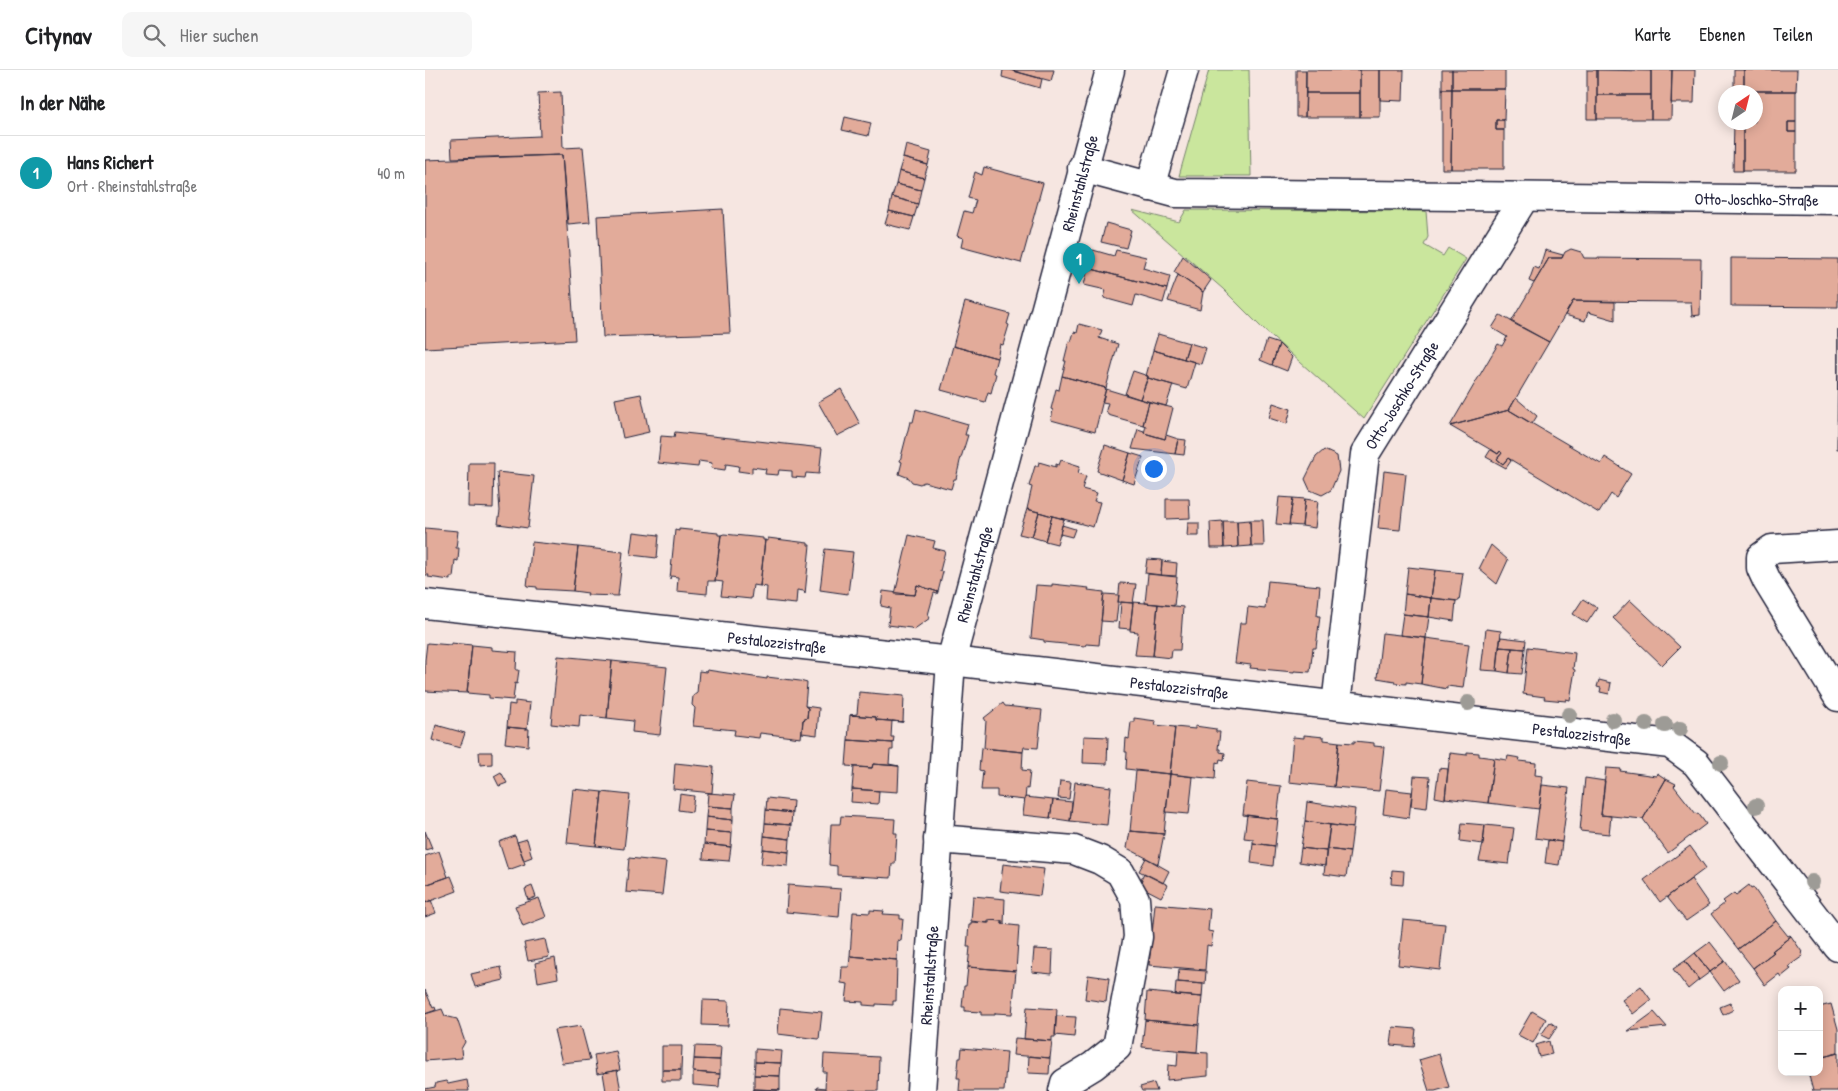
<!DOCTYPE html>
<html lang="de">
<head>
<meta charset="utf-8">
<style>
  :root { --surface:#fff; --page:#f6f6f6; --text:#202124; --muted:#757577; --line:#e0e0e0; --accent:#111827 }
  body { margin:0; font-family:"Patrick Hand",sans-serif; background:var(--page); color:var(--text) }
  .controls { position:absolute; right:15px; bottom:15px; display:grid; overflow:hidden; border-radius:10px; box-shadow:0 2px 12px #0003 }
  .controls button { width:45px; height:45px; display:grid; place-items:center; padding:0; border:0; border-bottom:1px solid var(--line); background:var(--surface); color:var(--text); font:25px sans-serif }
  .compass { position:absolute; left:1293px; top:15px; width:45px; height:45px; border-radius:50%; background:var(--surface); box-shadow:0 2px 12px #0003; rotate:35deg }
  .you { position:absolute; left:728px; top:398px; width:18px; height:18px; margin:-12px; border:4px solid #fff; border-radius:50%; background:#1a73e8; box-shadow:0 0 0 8px #1a73e833 }
  .badge { display:grid; place-items:center; width:32px; height:32px; border-radius:50%; background:var(--accent); color:#fff; font-size:16px; font-weight:700 }
  .pin { position:absolute; translate:-50% -41px; filter:drop-shadow(0 1px 2px #0008) }
  .pin::after { content:''; position:absolute; top:26px; width:18px; height:15px; background:inherit; clip-path:polygon(0 0,100% 0,50% 100%) }
  .list { margin:0; padding:0; list-style:none }
  h2 { display:flex; justify-content:space-between; align-items:center; height:65px; margin:0; padding:0 20px; font-size:21px }
  h2 small { font-size:16px; font-weight:400; color:var(--muted) }
  .list li { display:grid; grid-template-columns:32px 1fr auto; gap:15px; align-items:center; box-sizing:border-box; height:75px; padding:0 20px; border-top:1px solid var(--line) }
  .list b { display:block; font-size:19px; white-space:nowrap }
  .list p { margin:0; font-size:16px; white-space:nowrap; color:var(--muted) }
  .list em { font-size:16px; font-style:normal; color:var(--muted) }
  .icon { flex:none; width:28px; height:28px; fill:none; stroke:currentColor; stroke-width:2; stroke-linecap:round; stroke-linejoin:round }
  .map { position:relative; flex:none; width:1413px; height:1021px; overflow:hidden }
  header { display:flex; align-items:center; gap:30px; box-sizing:border-box; height:70px; padding:0 25px; background:var(--surface); border-bottom:1px solid var(--line) }
  header strong { font-size:24px }
  nav { display:flex; gap:28px; margin-inline-start:auto; font-size:18px }
  .search { width:350px; height:45px; background:var(--page); display:flex; align-items:center; gap:12px; box-sizing:border-box; padding:0 18px; border-radius:10px; color:var(--muted); font-size:19px }
  main { display:flex }
  aside { flex:1; background:var(--surface) }
  .map>svg:first-child { display:block }
</style>
</head>
<body>
<header>
<strong>Citynav</strong>
<div class="search"><svg class="icon" aria-label="search" viewBox="0 0 24 24"><circle cx="10" cy="10" r="6"/><path d="M15 15l6 6"/></svg>Hier suchen</div>
<nav><a>Karte</a><a>Ebenen</a><a>Teilen</a></nav>
</header>
<main>
<aside>
<h2>In der Nähe<small></small></h2>
<ul class="list">
<li><span class="badge" style="background:#0f9aa8">1</span><div><b>Hans Richert</b><p>Ort · Rheinstahlstraße</p></div><em>40 m</em></li>
</ul>
</aside>
<div class="map">
<svg width="1413" height="1021" viewBox="0 0 1413 1021">
  <rect width="100%" height="100%" fill="#f6e6e1"/>
  <filter id="ink" filterUnits="userSpaceOnUse"><feTurbulence type="fractalNoise" baseFrequency=".02" numOctaves="2"/><feDisplacementMap in="SourceGraphic" scale="10" xChannelSelector="R" yChannelSelector="G"/><feConvolveMatrix kernelMatrix="1 2 1 2 8 2 1 2 1" color-interpolation-filters="sRGB"/></filter>
  <g filter="url(#ink)">
    <path fill="#cae69d" stroke="#76846c" d="M784,0H824L826,106H754Z
      M707,140L754,152L761,140L1001,141L1003,167L999,175L1018,186L1023,178L1041,189L939,349L839,260L798,219Z"/>
    <path fill="#e2ab9a" stroke="#22223b" d="M578,0H585L617,9L615,18L577,7Z
      M585,0H629L626,11Z
      M871,0H881L880,47H871Z
      M881,0H935V23H881Z
      M935,0H955V47H935Z
      M955,0H979L978,31L955,30Z
      M1017,0H1027V19H1017Z
      M1027,0H1080V19H1027Z
      M1162,0H1172V49H1162Z
      M1172,0L1226,1V25H1172Z
      M1226,0H1247L1246,49H1226Z
      M1247,0H1270L1269,33H1246Z
      M1309,0H1319V21H1309Z
      M1319,0H1372L1371,21H1319Z
      M1017,19H1027L1026,99H1017Z
      M1027,19H1080L1079,50H1071V60H1079V99H1026Z
      M1319,21H1371V52H1363V62H1371V101H1318V52H1330V22H1319Z
      M136,22L138,78L158,77L165,152L143,154L137,85L27,88L26,70L115,66L113,23Z
      M881,23H935V47H880Z
      M1172,25H1226V49H1172Z
      M420,47L446,53L443,66L417,60Z
      M1071,50H1079V60H1071Z
      M1309,52H1318V101H1308Z
      M1363,52H1371V62H1363Z
      M481,75L506,82L503,95L478,88Z
      M137,85L150,270L0,278V90Z
      M478,88L503,95L499,108L474,101Z
      M559,97L618,113L596,193L536,177L538,168L532,166L539,141L547,143L551,130L543,128L550,102L557,105Z
      M474,101L499,108L496,120L471,114Z
      M471,114L496,120L493,134L467,127Z
      M467,127L493,134L489,147L464,141Z
      M298,139L305,263L178,267L172,146Z
      M464,141L489,147L485,160L460,154Z
      M681,153L706,160L701,178L676,172Z
      M1146,179L1156,182L1159,188L1276,189L1275,245L1267,246L1266,232L1148,231L1124,272L1086,252L1124,188H1137L1140,182Z
      M668,180L689,186L691,180L721,187L718,198L745,206L742,219L663,198Z
      M1120,180L1138,185L1137,188H1124L1109,213L1104,211L1109,197L1114,199Z
      M758,186L786,210L778,222L749,202Z
      M1306,188L1413,189V237L1306,236Z
      M663,198L742,219L738,233L711,225L708,236L679,228L681,220L659,215Z
      M753,205L778,222L775,240L743,231Z
      M1148,231L1190,232V250L1163,242L1160,251L1140,245Z
      M540,232L585,244L582,254L584,255L578,275L575,274L572,288L528,276Z
      M1075,245L1124,272L1084,340L1025,356L1073,274L1077,276L1082,267L1067,258Z
      M654,254L677,260L674,268L693,274L681,318L637,306L641,291H639L644,271L646,272L649,262L652,263Z
      M1413,260V379H1412Z
      M733,264L764,273L759,289L728,280Z
      M842,270L854,274L847,295L835,290Z
      M764,273L781,278L776,294L759,289Z
      M854,274L867,287L862,301L847,295Z
      M528,276L572,288L568,303L571,304L566,323L563,322L560,332L516,320Z
      M728,280L770,292L762,319L723,308V306H721Z
      M708,301L723,306L715,329L700,324Z
      M637,306L681,318L670,362L626,350L628,340L626,339L631,319L634,320Z
      M723,308L748,315L741,336L715,329Z
      M416,319L435,354L412,366L393,332Z
      M681,319L724,332L718,355L683,345L681,340L683,333L677,332Z
      M216,324L224,362L198,368L190,329Z
      M1091,328L1112,346L1107,354L1084,340Z
      M724,332L748,338L740,369L719,363L721,356L718,355Z
      M848,333L866,339L862,354L844,348Z
      M491,339L543,354L540,365H543L535,391L531,409H529L526,419L499,412L495,414L487,412L484,408L474,404L477,392L475,391L485,352H488Z
      M1084,340L1176,394L1180,387L1206,404L1191,428L1186,424L1174,443L1083,388L1078,394L1072,389L1077,383L1075,381L1073,384L1025,356Z
      M713,359L719,361V363L740,369L741,365L753,369L750,384L707,379Z
      M250,362L397,378L394,404L381,403L380,408L367,407V401L354,400L353,405L340,404L341,399L327,397V403L313,401L314,396L301,394L300,400L286,398L287,393L274,391L273,397L233,393L236,366L249,367Z
      M753,369L761,370L759,385L750,384Z
      M680,375L705,383L697,410L672,401Z
      M1066,379L1073,384L1075,381L1077,383L1072,389L1078,394L1083,388L1086,391L1081,398L1061,387Z
      M899,380L912,386L914,401L906,420L897,425L885,420L880,409L891,387Z
      M705,383L718,387L709,414L697,410Z
      M636,390L655,396L653,403L661,406L657,419L672,423L669,431L675,432L668,457L602,439L607,417L604,416L610,396H613L614,392L631,397V394L634,395Z
      M44,393H69L68,438L43,437Z
      M959,401L981,404L975,460L953,458Z
      M72,402L109,406L103,458L73,454L75,441Z
      M854,427L868,428L864,455L851,454Z
      M868,428L880,429L877,456L864,455Z
      M741,429H764L765,448L741,449Z
      M880,429L893,431L890,458L877,456Z
      M602,439L614,442L607,467L594,464Z
      M614,442L627,446L620,471L607,467Z
      M627,446L639,449L632,474L620,471Z
      M825,450L826,476L813,477L812,451Z
      M825,450H838L839,476H826Z
      M798,451L799,478H786L785,452Z
      M798,451H812L813,477L799,478Z
      M763,453H774V466H762Z
      M637,455L650,459L647,467L635,464Z
      M0,458L33,461L31,478H34L33,491L30,490L28,507H25V510L3,507L4,505H0Z
      M254,459L293,463V465H296L290,511H283L282,524L252,521L253,507L246,506L245,509L250,460L254,461Z
      M209,462L234,465L232,488L206,485Z
      M299,464L338,468V470H340L335,516L328,515L326,529L296,526L298,512L290,511L296,465Z
      M484,465L510,471L508,478L520,481L515,501L518,502L513,522L492,515L490,525L470,524Z
      M343,468L383,473V475H385L380,524L379,521L372,520L371,534L341,531L342,517L335,516L340,470L343,471Z
      M107,472L153,477L148,521L112,519V517L102,516Z
      M1066,475L1083,490L1072,514L1054,499Z
      M153,477L198,482L193,526L162,525L163,523L148,521Z
      M400,479L428,482L423,524L395,520Z
      M722,489L737,490L736,505L720,503Z
      M737,491L752,493L751,506L736,505Z
      M983,497L1010,500L1006,528L980,524Z
      M1010,500L1038,503L1034,531L1006,528Z
      M723,504L752,507L749,536L720,533Z
      M843,511L895,516L892,546H895L891,578H888L885,602L869,601V602L825,598L826,595L810,593L815,553H821L823,537L840,539Z
      M695,513L711,514L708,533L693,532Z
      M627,514L664,518L663,520L679,522L674,575L661,574L660,576L619,572V570L606,568L611,515L627,516Z
      M492,515L513,522L512,524L509,523L503,545L505,548L488,560L486,558L463,555L465,538L456,536L458,521L490,525Z
      M679,524L694,525L691,552L676,551Z
      M980,524L1006,528L1004,547L978,544Z
      M1006,528L1031,531L1029,551L1004,547Z
      M1158,529L1172,538L1162,553L1148,544Z
      M1205,530L1255,577L1237,595L1188,548Z
      M696,532L708,533L705,559L694,558Z
      M708,532L733,534L728,586L710,585L713,562L705,561Z
      M733,534L758,537L755,580H747L746,588L728,586Z
      M978,544L1004,547L1001,568L975,565Z
      M1061,559L1076,561L1072,601L1056,600Z
      M957,563L1001,568L996,614L981,612V614L969,613L970,611L952,608Z
      M1076,567L1101,570L1100,579L1074,577Z
      M1001,568L1044,574L1038,618L1022,616V619L996,614Z
      M2,573L26,575V573L47,575L42,623L0,621V590Z
      M47,575L67,577V580L92,582L91,600H94L92,614L90,613L88,630L64,628V625L42,623Z
      M1074,577L1087,578L1084,603L1072,601Z
      M1103,577L1150,583L1148,599L1150,600L1145,630L1141,629V631L1119,629L1120,627L1098,624Z
      M1087,578L1100,579L1097,604L1084,603Z
      M133,586L187,591L182,648L155,645L154,657L126,654Z
      M187,591L242,597L235,665L207,662L208,651L182,648Z
      M282,600L342,609V607L375,611L382,613L380,636L383,638L382,648L378,650L376,668L335,663L334,668L309,665L310,660L268,656L270,638L267,635L268,626L272,623L274,601L281,602Z
      M1174,610L1186,613L1184,624L1175,622L1176,618L1172,617Z
      M434,622L479,626L478,652L451,650V647L425,645L432,644Z
      M90,631L105,633L102,659L82,657L84,634L90,635Z
      M578,633L580,636L617,640L613,678L599,677L598,682L559,678L561,651L559,648Z
      M380,636L394,638L392,665L377,663L378,650L382,648L383,638Z
      M425,645L451,647V650L478,652L467,651L466,667H469L468,673L423,670Z
      M709,648L731,651L730,655L750,657L745,704L701,699L702,682H700L701,668L704,669L706,652H709Z
      M11,655L40,663L35,678L7,670Z
      M770,656L791,659V662H795L793,679H795V682L800,683L799,690L795,689L794,693L791,692L790,709L745,704L750,657L770,659Z
      M82,657L104,659L103,676L80,673Z
      M879,665L899,667V670L914,672L909,717L864,712L868,667L879,668Z
      M659,666L683,667L682,694L658,693Z
      M423,670L468,673V680H465L464,694L474,696L448,694L447,698L421,696Z
      M929,671L949,673V676L959,677L954,721L909,717L914,672L929,673Z
      M556,678L598,682L597,700L605,701L603,719L601,718L600,730L572,727V720H556L558,701L554,700Z
      M54,682H67V694L55,695Z
      M1042,682L1054,683V686L1069,688L1063,733L1020,728L1025,683L1042,685Z
      M1083,686L1095,688L1094,691L1111,693L1110,705L1118,706L1114,739L1063,733L1069,688L1082,690Z
      M250,693L289,697L287,723L248,719Z
      M448,694L474,696L473,722L427,719L429,697L447,698Z
      M1014,698L1023,699L1020,729L1010,727Z
      M1181,698L1196,699L1195,701L1231,706L1232,703L1241,709L1218,749L1176,745Z
      M711,701L745,704L739,764L705,761Z
      M76,702L82,713L74,716L69,706Z
      M745,704L768,707L764,744L741,742Z
      M989,706L1005,707L1002,738L986,736Z
      M1160,708L1180,711L1176,745L1186,746L1184,764L1155,761Z
      M1241,709L1251,714L1249,716L1271,744L1273,743L1281,754L1243,783L1218,749Z
      M635,711L646,712L644,729L633,728Z
      M650,712L686,717L682,755L645,751Z
      M822,712L856,716L852,749L818,745Z
      M1117,715L1144,718L1137,772L1110,768Z
      M148,719L177,722L171,776L142,773Z
      M427,719L454,721L453,734L426,732Z
      M961,719L987,722L984,748L958,744Z
      M177,722L205,725L199,779L171,776Z
      M283,723L310,725L308,738L282,736Z
      M255,724L269,726L267,742L253,740Z
      M600,727L628,730L625,748L598,745Z
      M342,728L368,731L367,743L341,740Z
      M628,730L647,732L645,751L625,748Z
      M882,732L930,739L928,758L880,751Z
      M282,736L308,738V750L281,747Z
      M341,740L367,743L366,755L340,753Z
      M822,745L852,749L853,748L850,776L828,773V769L819,768Z
      M416,746L470,749L469,763H472L470,794H467L466,808L412,805V796L404,795L406,754H415Z
      M281,747L308,750L307,763L280,761Z
      M880,751L905,755L901,781L876,778Z
      M340,753L366,755L365,769L339,766Z
      M1037,753L1060,755L1058,774L1035,771Z
      M905,755L928,758L925,782L902,779Z
      M1060,755L1089,758L1084,794L1054,791L1058,774Z
      M0,761L7,778L0,780Z
      M280,761L307,763L306,777L279,774Z
      M705,761L739,764L733,794L702,778Z
      M90,766L100,794L83,800L74,772Z
      M339,766L365,769L364,782L338,779Z
      M102,769L107,787L99,790L92,772Z
      M1123,770L1137,772L1134,795L1120,793Z
      M828,773L850,776L848,796L826,793Z
      M279,774L306,777L304,791L278,789Z
      M1265,776L1281,798L1235,832L1219,810Z
      M876,778L901,781L900,796L874,792Z
      M338,779L364,782L363,796L336,794Z
      M902,779L925,782L921,807L899,804Z
      M14,781L23,807L0,815V786Z
      M204,788L241,792L237,825L201,822Z
      M721,788L744,801L738,813L714,801Z
      M578,794L619,799L615,826L575,821Z
      M967,800L979,801L978,815L966,814Z
      M719,803L743,815L736,827L713,815Z
      M26,806L32,821L0,833V815Z
      M1266,809L1284,835L1261,851L1242,827Z
      M363,815L416,819L414,847L361,842Z
      M1324,815L1326,818L1328,817L1351,851L1313,879L1286,844L1300,833L1298,831L1309,823L1311,825Z
      M107,816L111,827L103,830L100,819Z
      M548,826L580,829L579,854H577L578,851L563,850V853L546,851Z
      M114,828L121,847L98,856L90,836Z
      M6,830L11,843L0,847V833Z
      M730,834L785,839L783,861L788,862L786,876L782,875L780,900L724,895Z
      M445,840L459,841L458,844L475,845V849H478L476,871L473,870L472,890L425,886L428,842L445,843Z
      M564,850L577,851V854L594,856L591,901L543,897L545,877H542L544,855H546V852L564,853Z
      M978,850L1020,854L1015,900L973,895Z
      M1351,851L1363,866L1365,865L1366,866L1347,881L1349,882L1328,898L1313,879Z
      M1366,866L1377,882L1376,883L1378,886L1364,896L1366,899L1356,907L1354,904L1340,915L1328,898L1349,882L1347,881Z
      M120,869L124,887L103,891L99,873Z
      M1285,872L1300,891L1285,902L1270,883Z
      M609,879L628,880L627,904L607,902Z
      M1270,883L1285,902L1274,910L1260,891Z
      M425,886L472,890L471,931H468V935L451,934V936L438,935V932L421,931L423,914L416,913L417,897H424Z
      M130,888L133,908L113,912L110,893Z
      M1260,891L1274,910L1263,919L1248,899Z
      M1300,891L1314,910L1299,921L1285,902Z
      M76,897L79,910L50,917L46,904Z
      M543,897L591,901L587,944L570,943V945H556V942L540,941V937H537L539,916H541Z
      M754,899L781,901L780,914L753,912Z
      M663,905L684,908L681,932L660,929Z
      M751,912L778,914L777,927L750,925Z
      M1216,916L1226,930L1208,944L1197,930Z
      M0,920L8,938L10,937L11,940L0,944Z
      M722,922L777,927L774,955L720,950Z
      M278,930L304,931L303,956L277,955Z
      M1305,933L1308,940L1298,945L1295,937Z
      M1406,934L1413,959V983L1394,988V937Z
      M602,937L632,939L630,967H627V971L599,969Z
      M355,938L397,942L394,969L353,964Z
      M17,939L20,946L32,949L40,972L36,979L37,988L0,991V944Z
      M1107,941L1121,949L1108,973L1093,965Z
      M1229,942L1242,957L1203,961Z
      M631,946L651,947L649,967L630,965Z
      M720,950L774,955L772,982L717,977Z
      M1125,952L1132,957L1124,969L1116,965Z
      M156,956L165,990L137,993L129,960Z
      M968,957L991,959L989,977L966,975Z
      M590,968L627,971L625,988L588,985Z
      M1124,971L1127,984L1114,987L1111,975Z
      M237,976H257L256,1000H237Z
      M270,976L296,977L295,990L269,989Z
      M537,978L582,982L579,1021H534L535,1008H532L534,988H536Z
      M330,979L357,981L356,993L330,992Z
      M191,981L195,1000L172,1004L169,985Z
      M753,981L783,983V1006L742,1010L743,995L752,996Z
      M1413,983V1021H1388L1383,1002H1394V988Z
      M399,984L454,987L453,1021H400L401,1019H391L392,1017L400,1018L401,1002H398Z
      M1014,984L1024,1017L1010,1021H1004L994,990Z
      M604,986L625,988L624,1004L603,1003Z
      M269,989L295,990V1004L268,1002Z
      M330,992L356,993L355,1006L329,1005Z
      M192,1000L196,1021H181L178,1003Z
      M237,1000H256V1011H237Z
      M268,1002L295,1004L294,1017L268,1015Z
      M329,1005L355,1006V1020L329,1019Z
      M42,1010L44,1021H0V1019L10,1017L11,1013L21,1011L23,1014Z
      M729,1013L732,1021H717L715,1017Z
      M329,1019L355,1020V1021H328Z"/>
    <g fill="none" stroke-linecap="round" stroke-linejoin="round">
      <g stroke="#22223b" stroke-width="31">
        <g id="minor">
          <path id="s1" d="M657,98L750,123L1413,130"/>
          <path d="M725,117L759,0"/>
          <path d="M1413,475L1347,479L1336,487V498L1342,511L1413,627"/>
          <path id="s2" d="M0,534L526,591L1245,674L1271,693L1413,877"/>
          <path id="s3" d="M911,635L940,384L1099,128"/>
          <path d="M513,769L649,780L675,790L695,802L710,829L713,867L692,977L668,996L640,1013L638,1021"/>
          <path id="s4" d="M496,1021L526,591L685,0"/>
        </g>
      </g>
      <use href="#minor" stroke="#fff" stroke-width="28"/>
    </g>
    <g fill="#9d9b96">
      <circle cx="1043" cy="633" r="8"/>
      <circle cx="1144" cy="645" r="8"/>
      <circle cx="1188" cy="650" r="8"/>
      <circle cx="1221" cy="654" r="8"/>
      <circle cx="1240" cy="655" r="8"/>
      <circle cx="1255" cy="659" r="8"/>
      <circle cx="1296" cy="693" r="8"/>
      <circle cx="1331" cy="736" r="8"/>
      <circle cx="1387" cy="812" r="8"/>
    </g>
  </g>
  <g text-anchor="middle" stroke-width="4" stroke-linejoin="round" paint-order="stroke">
    <g font-size="16" fill="#22223b" stroke="#fff">
      <text dy="6" stroke="none"><textPath href="#s4" startOffset="926">Rheinstahlstraße</textPath></text>
      <text dy="6" stroke="none"><textPath href="#s1" startOffset="678">Otto-Joschko-Straße</textPath></text>
      <text dy="6" stroke="none"><textPath href="#s3" startOffset="322">Otto-Joschko-Straße</textPath></text>
      <text dy="6" stroke="none"><textPath href="#s4" startOffset="521">Rheinstahlstraße</textPath></text>
      <text dy="6" stroke="none"><textPath href="#s2" startOffset="354">Pestalozzistraße</textPath></text>
      <text dy="6" stroke="none"><textPath href="#s2" startOffset="759">Pestalozzistraße</textPath></text>
      <text dy="6" stroke="none"><textPath href="#s2" startOffset="1164">Pestalozzistraße</textPath></text>
      <text dy="6" stroke="none"><textPath href="#s4" startOffset="116">Rheinstahlstraße</textPath></text>
    </g>
  </g>
</svg>
<div class="controls">
<button>+</button>
<button>−</button>
</div>
<svg class="compass" viewBox="-18 -18 36 36"><path d="M0-13l5 13h-10z" fill="#e53935"/><path d="M0 13l5-13h-10z" fill="#757577"/></svg>
<div class="you"></div>
<div class="pin badge" style="left:654px;top:214px;background:#0f9aa8">1</div>
</div>
</main>
</body>
</html>
